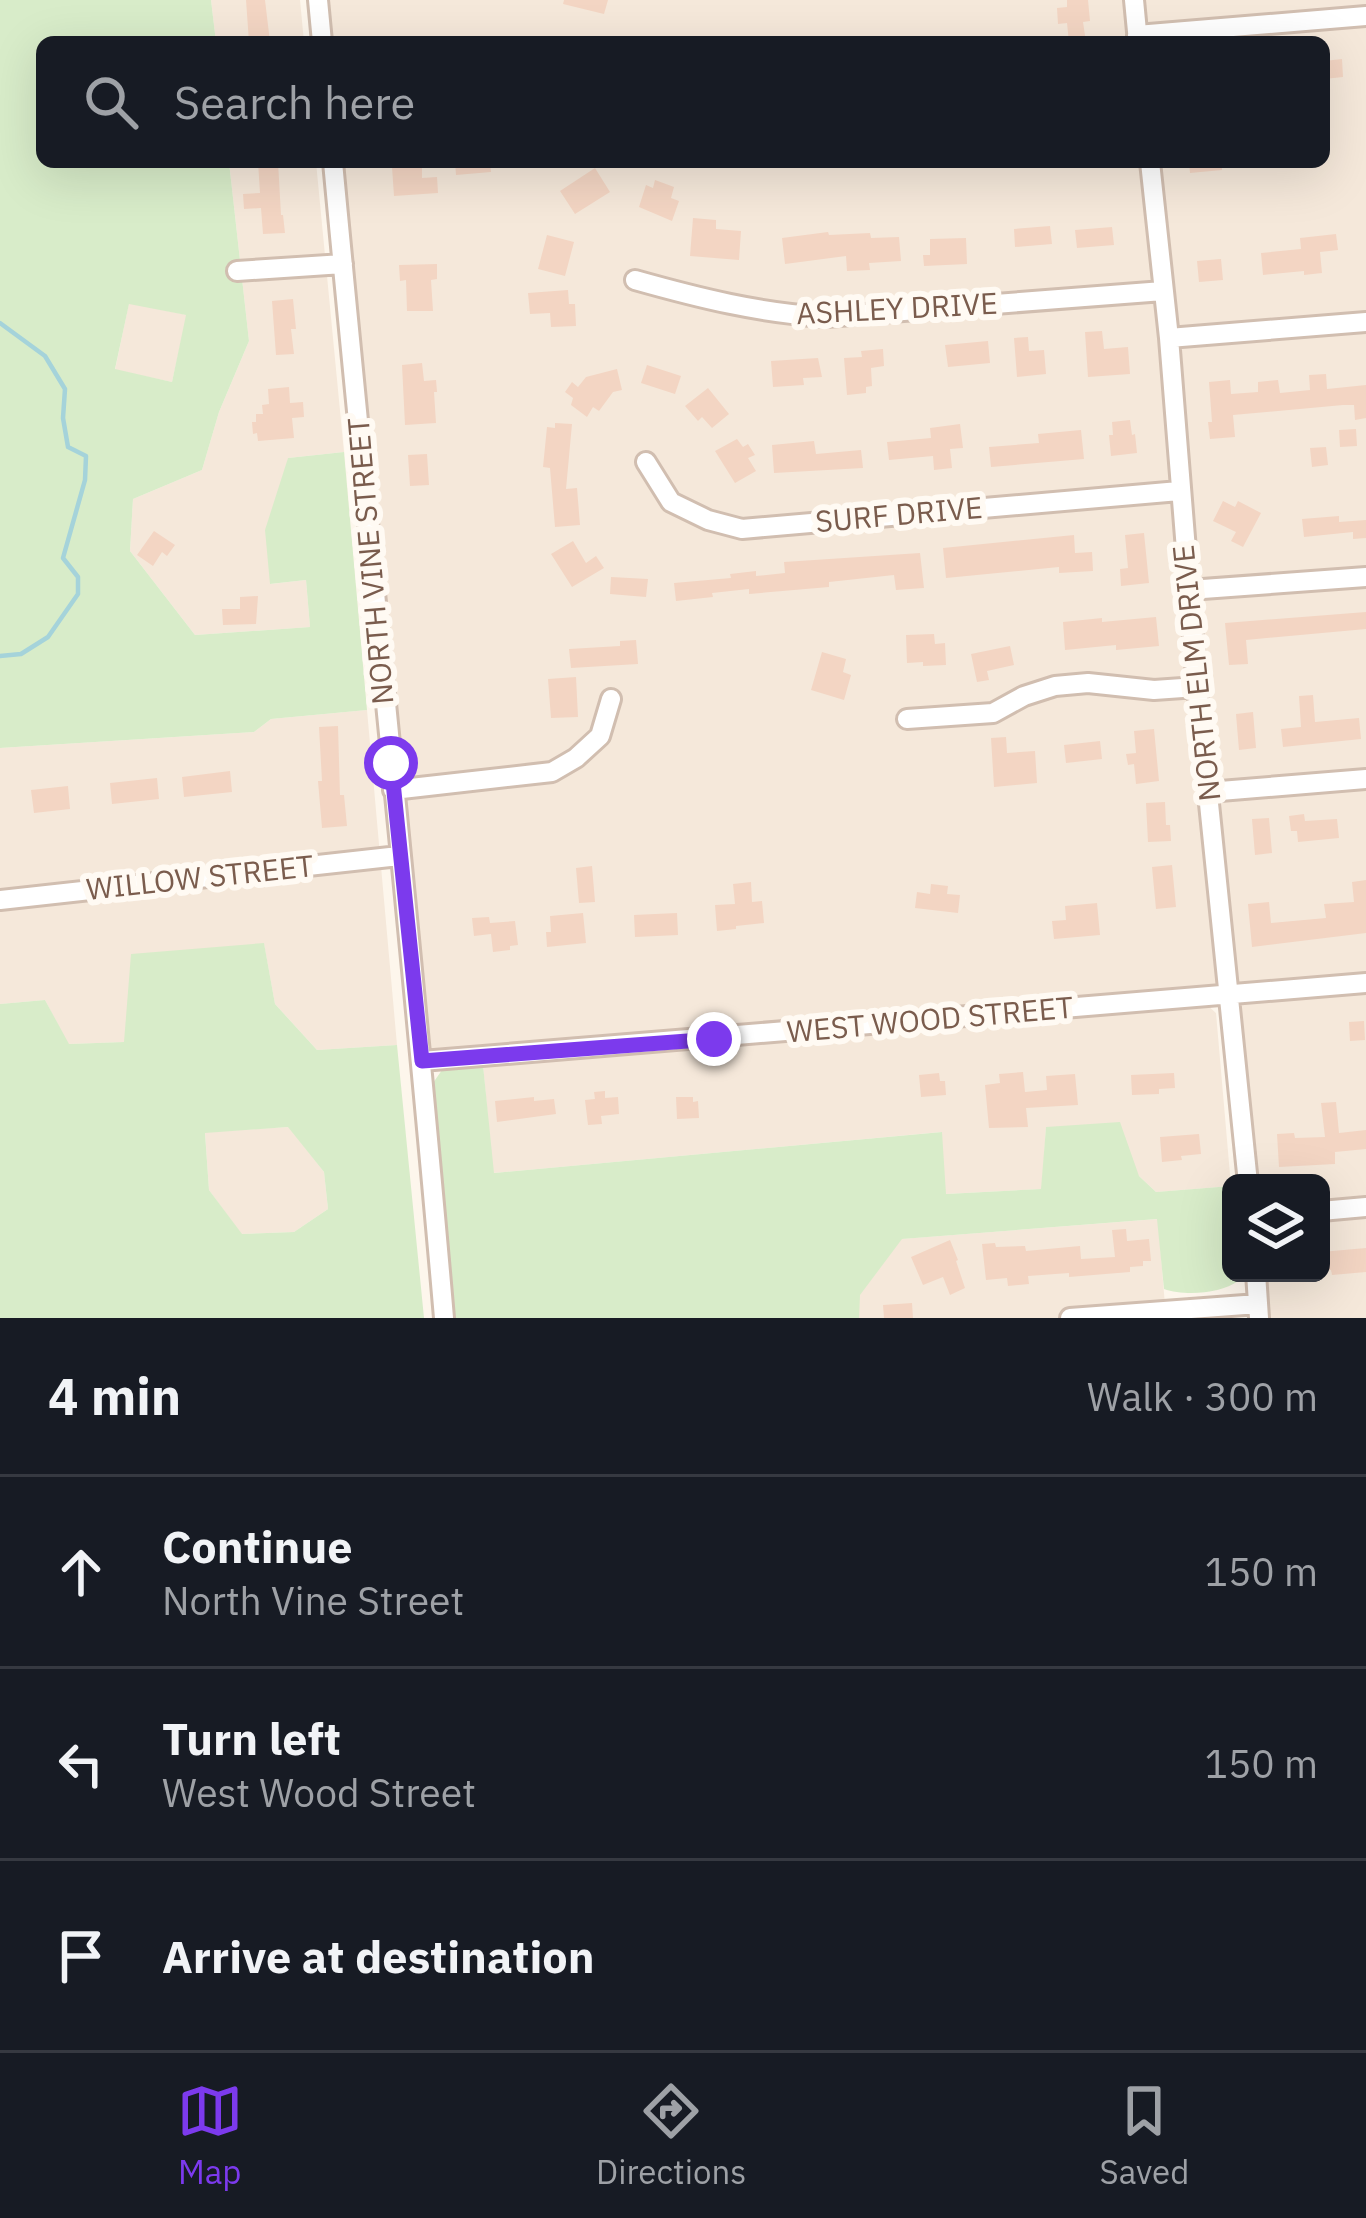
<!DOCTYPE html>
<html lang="en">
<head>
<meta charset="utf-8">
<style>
  :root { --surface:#171b24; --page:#242831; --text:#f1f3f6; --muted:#9ea1a6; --line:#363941; --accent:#7c3aed }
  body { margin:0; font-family:"IBM Plex Sans",sans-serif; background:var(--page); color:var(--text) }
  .controls { position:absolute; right:36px; bottom:36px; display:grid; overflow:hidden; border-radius:18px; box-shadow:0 12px 48px #0002 }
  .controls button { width:108px; height:108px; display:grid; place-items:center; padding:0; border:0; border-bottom:3px solid var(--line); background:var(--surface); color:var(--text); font:60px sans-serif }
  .stop { position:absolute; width:36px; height:36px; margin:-27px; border:9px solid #7c3aed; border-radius:50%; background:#fff }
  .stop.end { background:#7c3aed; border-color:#fff; box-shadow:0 3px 12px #0008 }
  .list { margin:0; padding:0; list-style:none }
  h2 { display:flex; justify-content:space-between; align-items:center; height:156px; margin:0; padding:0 48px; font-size:51px }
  h2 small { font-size:39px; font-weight:400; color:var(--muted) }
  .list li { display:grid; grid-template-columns:78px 1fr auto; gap:36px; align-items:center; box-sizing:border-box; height:192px; padding:0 48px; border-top:3px solid var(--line) }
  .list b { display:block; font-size:45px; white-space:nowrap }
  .list p { margin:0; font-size:39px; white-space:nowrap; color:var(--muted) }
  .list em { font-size:39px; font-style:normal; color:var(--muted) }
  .icon { flex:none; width:66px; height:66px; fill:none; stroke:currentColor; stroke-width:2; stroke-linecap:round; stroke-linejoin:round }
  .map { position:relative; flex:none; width:1366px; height:1318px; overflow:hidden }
  .search { position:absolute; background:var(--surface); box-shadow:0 12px 48px #0002; left:36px; right:36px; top:36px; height:132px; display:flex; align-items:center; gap:30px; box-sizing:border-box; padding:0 42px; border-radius:18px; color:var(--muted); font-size:45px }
  .sheet { height:732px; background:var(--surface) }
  nav { display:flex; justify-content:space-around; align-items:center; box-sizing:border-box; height:168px; border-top:3px solid var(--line); background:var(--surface); font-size:33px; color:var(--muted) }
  nav a { display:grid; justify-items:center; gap:6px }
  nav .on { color:var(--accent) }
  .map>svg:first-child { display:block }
</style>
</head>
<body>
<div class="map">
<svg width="1366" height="1318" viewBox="0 0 1366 1318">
  <rect width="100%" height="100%" fill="#fdf6ec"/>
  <path fill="#f5e8da" d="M211,0H300L304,42H216Z
    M322,0H1366V980L424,1058L337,162H1324V42H326Z
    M229,162H316L344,452L288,458L271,584L306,580L310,627L195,635L130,551L133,499L202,470L219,412L249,341Z
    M129,303L187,315L172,382L115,370Z
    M367,710L397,1045L317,1050L275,1004L264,944L125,1042L68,1044L45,1000L0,1004V748L254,732L271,719Z
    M1366,985V1318H1262L1258,1273H1321V1183H1250L1232,997Z
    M1206,1004L1216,1013L1231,1186L1156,1192L1139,1176L1046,1127L1042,1189L945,1194L941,1132L493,1173L483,1065Z
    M289,1127L324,1172L328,1209L294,1232L241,1234L209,1190L205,1132Z
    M1158,1219L1166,1318H859V1295L901,1239Z"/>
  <path fill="#d8ecc9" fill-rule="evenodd" d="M0,0H211L216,42H42V162H229L249,341L219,412L202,470L133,499L130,551L195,635L310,627L306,580L270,584L265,530L288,458L344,452L367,710L271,719L254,732L0,748ZM129,304L186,315L172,382L115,369Z
    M264,943L275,1004L317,1050L397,1045L424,1318H0V1004L45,1000L69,1044L124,1042L131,954ZM288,1127L324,1172L328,1209L294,1232L242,1234L209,1190L205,1133Z
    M483,1065L494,1173L942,1132L946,1194L1041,1189L1046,1127L1120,1122L1139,1176L1156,1192L1231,1186V1273H1238V1281C1221,1294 1184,1296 1164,1289L1157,1219L902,1239L860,1295L859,1318H454L433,1083L442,1070Z"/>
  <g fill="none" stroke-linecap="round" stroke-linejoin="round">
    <path stroke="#a5d3da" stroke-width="4.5" d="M0,323L45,356L65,389L63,418L68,447L86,456L85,480L63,558L78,577V594L48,637L21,654L0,656"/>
  </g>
  <path fill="#f3d5c3" d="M246,0H265L270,42H249Z
    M564,0H608L604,14L563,4Z
    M1067,0H1088L1090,21L1083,22L1086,42H1069L1067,23L1058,24L1057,8L1067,7Z
    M1342,59L1343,77L1324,79V61Z
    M258,162H278L281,215H283L285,233L263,234L261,208L244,209L243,194L260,193Z
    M455,162H490L491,172L456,175Z
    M1189,162H1222V170L1190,173Z
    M422,165V178L437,177L438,193L394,196L392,167Z
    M595,168L610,192L575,214L560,191Z
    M655,180L674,187L671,198L679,201L672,221L639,207L646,185L653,188Z
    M693,218L716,220V229L741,231L739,260L690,256Z
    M1050,226L1052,244L1015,247L1014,229Z
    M1112,227L1114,245L1077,248L1075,230Z
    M828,232L829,235L870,233L871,238L899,237L901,261L869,263L870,270L847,271L846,256L785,264L782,238Z
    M1336,234L1338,250L1320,252L1322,273L1304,275V271L1263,275L1261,253L1301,249L1300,238Z
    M547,235L574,242L565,276L538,269Z
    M966,238L967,264L924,266L923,255H930V239Z
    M1221,259L1223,280L1199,282L1197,261Z
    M437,264V279L431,280L433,311H407L406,280L400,281L399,265Z
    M568,290L569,304H575L576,326L551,327L550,313L530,314L528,293Z
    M293,299L296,329H291L294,354L276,355L272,301Z
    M1102,331L1104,349L1128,347L1130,374L1088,377L1085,332Z
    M1028,337L1029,351L1044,350L1046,374L1017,377L1014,338Z
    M988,341L990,363L948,367L945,345Z
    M883,349L884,366L871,368L872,386L866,387V393L847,395L844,358L862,357L861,351Z
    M818,358L822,377L803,378L804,385L773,387L771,361Z
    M422,363L424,381L436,380L437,392H434L436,423L405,425L402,365Z
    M647,365L681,376L675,394L641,383Z
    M617,369L622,390L613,392L599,411L593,407L587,417L571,405L573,398L565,392L572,382L578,387L586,377Z
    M1326,374L1327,389L1366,385V418L1355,420L1354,405H1343L1233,415L1235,437L1210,439L1208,422H1212L1209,382L1230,380L1231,394L1258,392V382L1278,380L1280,393L1310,390L1309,375Z
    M289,387L290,403L303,402L304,417L292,418L294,438L258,441L257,433L253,434L252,422H256V414H263L262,405L269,404L268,389Z
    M708,388L729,414L712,428L702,417L698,421L685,406Z
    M1130,420L1132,435L1135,434L1137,453L1111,456L1109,435H1113L1112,422Z
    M555,423L572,424L566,489L577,488L580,525L555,527L550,468L543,467L547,427L555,428Z
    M960,424L963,448L950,449L952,468L934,470L933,456L889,460L887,442L931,438L930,428Z
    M1356,429L1357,446L1340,447L1339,430Z
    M1081,430L1084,459L991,467L989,447L1039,443L1038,434Z
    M737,439L743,447L748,444L755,455L748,458L756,471L735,483L715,451Z
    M814,441L816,454L861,450L863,468L774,473L772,445Z
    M1326,447L1328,465L1312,467L1310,448Z
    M427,454L429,485L410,486L408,455Z
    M1223,501L1235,507L1238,501L1261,513L1243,547L1231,541L1236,532L1213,521Z
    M1339,516V522L1366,520V538L1353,539V532L1304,537L1302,519Z
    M154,531L175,545L167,556L162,552L153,566L137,555Z
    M1144,533L1149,583L1121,586L1120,569L1128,568L1125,535Z
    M1074,535L1075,553L1092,552L1093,571L1059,573V567L946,578L943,548Z
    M573,541L586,563L596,556L604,568L572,587L551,554Z
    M920,553L924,588L896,590L894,575L829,582V587L749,594V589L712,593L713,597L676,601L674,583L731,578L730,574L756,571V576L785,573L784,562Z
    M611,577L648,579L646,597L610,594Z
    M258,596L256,624L223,625L222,609H240V597Z
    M1366,612V629L1246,640L1248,664L1229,665L1225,623Z
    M1156,617L1159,646L1116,650V645L1065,650L1063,622L1102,618V622Z
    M934,634L935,644L945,643L946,665L923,666V662L907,663L906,635Z
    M636,640L638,664L571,668L569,649L620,646V641Z
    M1010,646L1014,665L987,671L989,680L977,682L971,654Z
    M822,652L846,659L843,672L851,675L844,700L811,690Z
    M576,677L578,717L551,718L548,679Z
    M1313,695L1315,722L1359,718L1361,739L1283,747L1281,729L1301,727L1299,696Z
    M1253,712L1256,748L1239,750L1236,714Z
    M338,726L340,795H344L347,826L322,828L318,781H322L319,727Z
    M1154,729L1159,781L1136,784L1134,764L1128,765L1126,754L1136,753L1134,731Z
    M1006,737L1007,753L1035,751L1037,783L994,787L991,738Z
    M1100,741L1102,759L1066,763L1064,745Z
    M230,771L232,792L184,797L182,777Z
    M157,778L159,799L112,804L110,783Z
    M68,786L70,809L34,813L31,790Z
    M1165,802L1166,825H1170L1171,841L1148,842L1146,803Z
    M1304,814L1305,821L1337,819L1339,838L1298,842L1297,831H1291L1289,816Z
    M1269,818L1272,853L1255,855L1252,819Z
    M1172,865L1176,907L1156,909L1152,867Z
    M592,866L595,902L579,903L576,868Z
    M1366,880V933L1252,947L1248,904L1269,902L1271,923L1326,918L1324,904L1354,902L1352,882Z
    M751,882L752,902L762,901L764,923L736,926V929L717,931L715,905L735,904L733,884Z
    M931,884L948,886L947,894L960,895L958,913L915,908L917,892L930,894Z
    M1097,903L1100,935L1054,939L1052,921L1066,920L1065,906Z
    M583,913L586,943L547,947L546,932H551L550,916Z
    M677,913L678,935L635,937L634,915Z
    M489,917L490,923L515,921L518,945L510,946V950L493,952L491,934L474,936L472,918Z
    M1364,1021L1365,1040L1350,1041L1349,1022Z
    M1023,1072L1025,1092L1047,1090L1046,1076L1075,1074L1078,1105L1026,1108L1028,1127L989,1128L985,1085L1000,1083L999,1074Z
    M939,1073L940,1081H945L946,1095L921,1097L919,1075Z
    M1174,1073L1175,1088L1159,1089V1094L1132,1095L1131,1075Z
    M605,1091V1098L618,1097L619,1114L601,1116L602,1124L588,1125L585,1100L595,1099L594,1092Z
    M534,1097V1101L554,1099L556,1114L497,1122L495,1101Z
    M676,1097H693V1102L698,1101L699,1118L677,1119Z
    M1336,1102L1339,1133L1366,1130V1149L1335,1152V1164L1279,1167L1277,1134L1294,1133L1295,1138L1325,1137L1321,1103Z
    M1199,1134L1201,1154L1181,1156L1182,1160L1162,1162L1160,1137Z
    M1126,1229L1127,1241L1149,1239L1151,1261H1143V1266L1130,1267V1272L1069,1277V1273L1028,1276L1029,1284L1008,1286L1007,1278L986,1280L982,1244L995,1243L996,1247L1025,1246L1026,1251L1080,1246L1081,1259L1115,1257L1112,1230Z
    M950,1240L958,1260L956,1261L965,1288L950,1295L943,1277L923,1285L911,1257Z
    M1366,1248V1272L1332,1275L1331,1270L1321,1271V1252Z
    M912,1303L913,1318H884L883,1305Z"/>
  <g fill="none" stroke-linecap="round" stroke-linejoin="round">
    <g stroke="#d1beb0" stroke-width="24">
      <path id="minor" d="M318,0L322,42
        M1134,0L1138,42
        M1137,35L1366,16
        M333,162C369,547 411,932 444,1318
        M1150,162L1169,338L1197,687L1248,1183
        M237,271L343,264
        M635,280C699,298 759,313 826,317L1163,291
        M1169,338L1366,322
        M646,462L671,502L708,520L742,529L1179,491
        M1189,590L1366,577
        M907,719L993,713L1024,696L1055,686L1088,683L1154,690L1197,687
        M393,790L552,772L576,758L600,736L611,699
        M1208,792L1366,779
        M0,900L399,856
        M422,1061L1366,983
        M1321,1211L1366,1207
        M1256,1273L1259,1318
        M1070,1318L1258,1304"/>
    </g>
    <use href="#minor" stroke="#fff" stroke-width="18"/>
  </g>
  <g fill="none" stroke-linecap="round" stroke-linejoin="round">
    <path stroke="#7c3aed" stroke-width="15" d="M391,763L422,1061L714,1039"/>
  </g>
  <g text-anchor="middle" stroke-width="12" stroke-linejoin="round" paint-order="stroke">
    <g font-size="30" fill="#7a5c4d" stroke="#fffaf3">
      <text transform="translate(897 309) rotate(-3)" y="10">ASHLEY DRIVE</text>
      <text transform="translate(899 515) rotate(-5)" y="10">SURF DRIVE</text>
      <text transform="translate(371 561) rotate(-95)" y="10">NORTH VINE STREET</text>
      <text transform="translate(1197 673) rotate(-96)" y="10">NORTH ELM DRIVE</text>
      <text transform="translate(200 878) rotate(-6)" y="10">WILLOW STREET</text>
      <text transform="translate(930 1020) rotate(-5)" y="10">WEST WOOD STREET</text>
    </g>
  </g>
</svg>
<div class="controls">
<button><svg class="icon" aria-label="layers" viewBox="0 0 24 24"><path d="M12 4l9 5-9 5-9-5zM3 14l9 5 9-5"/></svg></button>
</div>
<div class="stop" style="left:391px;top:763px"></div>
<div class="stop end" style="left:714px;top:1039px"></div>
<div class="search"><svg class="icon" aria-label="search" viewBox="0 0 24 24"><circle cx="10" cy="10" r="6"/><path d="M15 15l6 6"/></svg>Search here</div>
</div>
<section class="sheet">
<h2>4 min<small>Walk · 300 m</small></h2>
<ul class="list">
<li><svg class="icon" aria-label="ahead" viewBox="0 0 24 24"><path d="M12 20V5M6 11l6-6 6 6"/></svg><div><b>Continue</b><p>North Vine Street</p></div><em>150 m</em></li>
<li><svg class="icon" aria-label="left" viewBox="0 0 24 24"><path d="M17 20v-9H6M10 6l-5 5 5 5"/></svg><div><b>Turn left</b><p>West Wood Street</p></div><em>150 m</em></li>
<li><svg class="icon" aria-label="arrive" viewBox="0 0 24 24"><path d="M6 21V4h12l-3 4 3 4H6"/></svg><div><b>Arrive at destination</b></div></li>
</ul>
</section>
<nav>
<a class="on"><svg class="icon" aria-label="map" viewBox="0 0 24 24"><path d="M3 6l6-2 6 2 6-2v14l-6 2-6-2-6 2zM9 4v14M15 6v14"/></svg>Map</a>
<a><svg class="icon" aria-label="directions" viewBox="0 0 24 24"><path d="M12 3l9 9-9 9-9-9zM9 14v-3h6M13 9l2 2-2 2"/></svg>Directions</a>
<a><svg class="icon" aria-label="saved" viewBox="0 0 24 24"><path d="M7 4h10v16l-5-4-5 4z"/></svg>Saved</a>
</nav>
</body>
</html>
